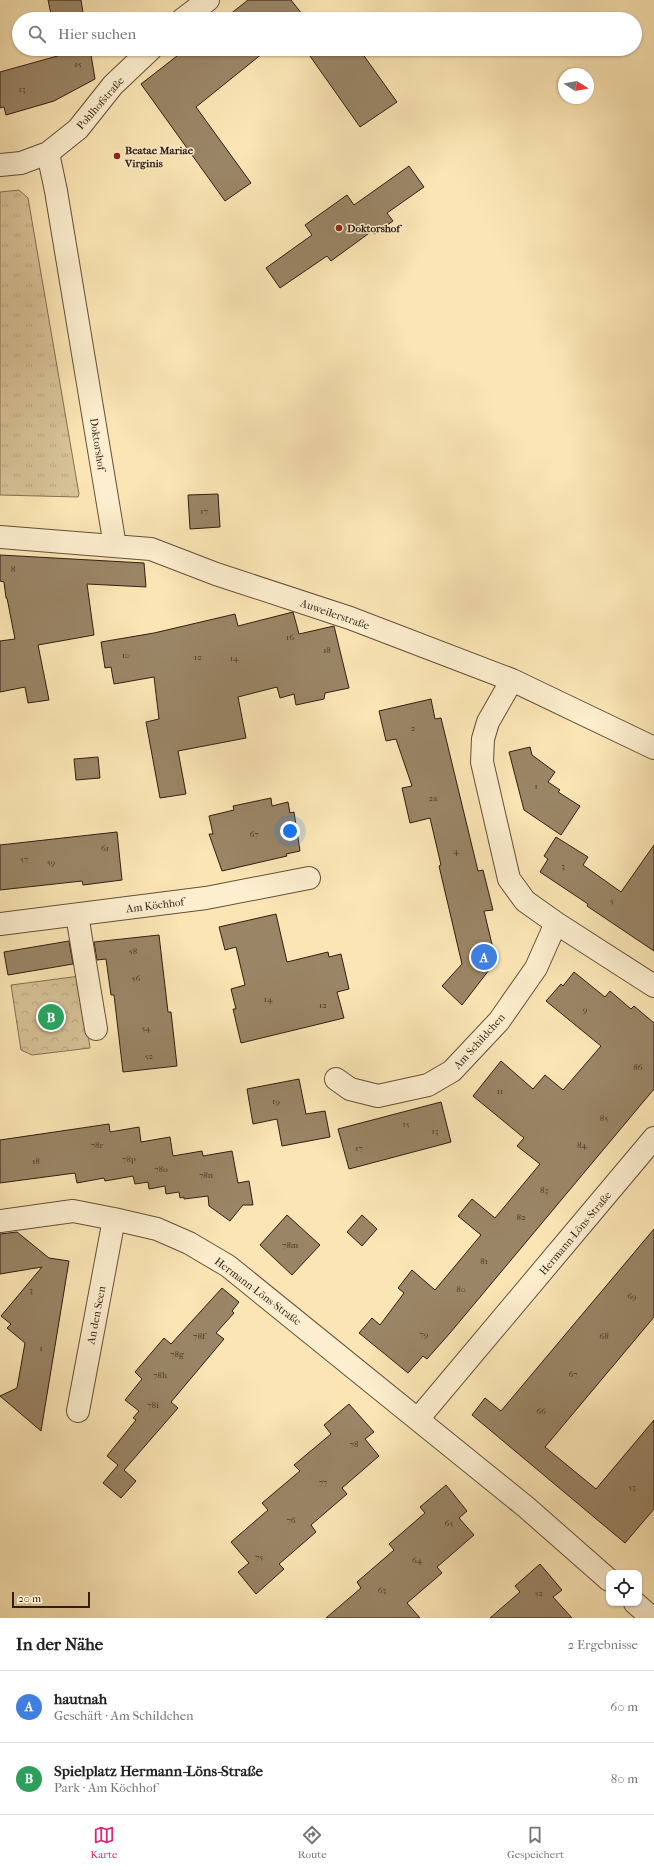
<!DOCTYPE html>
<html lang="de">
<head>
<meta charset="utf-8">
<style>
  :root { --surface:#fff; --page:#f6f6f6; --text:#202124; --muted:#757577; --line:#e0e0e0; --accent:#db2777 }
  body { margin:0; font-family:"IM FELL French Canon",serif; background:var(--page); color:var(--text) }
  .controls { position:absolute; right:12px; bottom:12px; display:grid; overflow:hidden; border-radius:8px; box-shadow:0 1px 3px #0004 }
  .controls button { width:36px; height:36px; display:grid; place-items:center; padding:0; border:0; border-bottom:1px solid var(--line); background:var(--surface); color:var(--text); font:20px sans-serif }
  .compass { position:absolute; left:558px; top:68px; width:36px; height:36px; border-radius:50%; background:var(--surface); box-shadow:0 1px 3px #0004; rotate:101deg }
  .scale { position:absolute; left:12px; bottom:10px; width:78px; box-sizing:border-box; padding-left:4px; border:2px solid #301e12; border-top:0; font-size:11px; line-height:14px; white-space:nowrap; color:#301e12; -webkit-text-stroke:3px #fceece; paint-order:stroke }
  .you { position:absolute; left:290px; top:831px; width:14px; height:14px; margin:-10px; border:3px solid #fff; border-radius:50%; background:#1a73e8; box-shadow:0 0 0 6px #1a73e833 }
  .badge { display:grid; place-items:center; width:26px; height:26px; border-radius:50%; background:var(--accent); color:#fff; font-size:13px; font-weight:700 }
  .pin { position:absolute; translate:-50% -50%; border:2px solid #fff; box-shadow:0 1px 4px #0006 }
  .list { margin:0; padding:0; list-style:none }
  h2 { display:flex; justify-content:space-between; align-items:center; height:52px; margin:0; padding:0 16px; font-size:17px }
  h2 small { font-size:13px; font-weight:400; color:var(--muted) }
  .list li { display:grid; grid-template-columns:26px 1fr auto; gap:12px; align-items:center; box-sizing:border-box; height:72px; padding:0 16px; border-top:1px solid var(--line) }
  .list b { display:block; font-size:15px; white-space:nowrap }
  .list p { margin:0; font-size:13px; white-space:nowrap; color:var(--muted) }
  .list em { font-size:13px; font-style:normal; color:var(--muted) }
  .icon { flex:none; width:22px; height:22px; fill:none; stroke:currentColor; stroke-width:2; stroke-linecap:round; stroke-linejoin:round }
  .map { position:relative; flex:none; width:654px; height:1618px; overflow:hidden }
  .search { position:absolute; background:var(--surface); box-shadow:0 1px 3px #0004; left:12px; right:12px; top:12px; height:44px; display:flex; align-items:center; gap:10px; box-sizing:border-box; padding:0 14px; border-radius:22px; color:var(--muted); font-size:15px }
  .sheet { height:196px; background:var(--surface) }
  nav { display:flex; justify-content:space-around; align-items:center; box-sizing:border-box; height:56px; border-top:1px solid var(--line); background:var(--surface); font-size:11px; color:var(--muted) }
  nav a { display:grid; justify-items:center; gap:2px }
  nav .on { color:var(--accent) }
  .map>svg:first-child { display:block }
</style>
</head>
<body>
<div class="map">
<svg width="654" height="1618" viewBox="0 0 654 1618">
  <defs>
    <pattern id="grass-tufts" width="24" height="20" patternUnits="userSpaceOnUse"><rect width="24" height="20" fill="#d8c398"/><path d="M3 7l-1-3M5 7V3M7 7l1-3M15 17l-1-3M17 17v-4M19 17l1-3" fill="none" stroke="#baa782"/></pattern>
    <pattern id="forest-crowns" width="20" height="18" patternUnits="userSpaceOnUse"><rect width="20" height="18" fill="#d8c398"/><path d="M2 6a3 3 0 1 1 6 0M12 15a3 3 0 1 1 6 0" fill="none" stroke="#baa782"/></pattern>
  </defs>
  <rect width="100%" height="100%" fill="#fbe5b4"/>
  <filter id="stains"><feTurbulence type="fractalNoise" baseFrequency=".005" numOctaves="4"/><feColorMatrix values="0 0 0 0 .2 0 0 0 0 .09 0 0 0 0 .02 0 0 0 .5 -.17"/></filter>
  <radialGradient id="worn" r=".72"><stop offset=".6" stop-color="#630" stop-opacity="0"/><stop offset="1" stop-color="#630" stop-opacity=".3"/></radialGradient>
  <path fill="url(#grass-tufts)" stroke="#847055" d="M19,190L28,198L79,494L78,497L0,495V192Z"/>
  <path fill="url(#forest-crowns)" stroke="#847055" d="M80,976L90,1048L32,1055L21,1050L11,985Z"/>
  <path fill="#9a8566" stroke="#301e12" d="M48,0H81L84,19H52Z
    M248,0H291L306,19H224Z
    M59,49H90L95,79L54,101L6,115L4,107L0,108V72L61,55Z
    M186,49H268L196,107L251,183L225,201L141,84Z
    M305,49H359L397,102L360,127Z
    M409,166L424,187L387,213L393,221L374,234L372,231L331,261L327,256L280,288L266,268L312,235L305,225L347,195L354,205Z
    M218,494L220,527L190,529L188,495Z
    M0,555L144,563L146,587L87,584L94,635L38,645L49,700L28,703L25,687L0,692V641L15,639L7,598H6L4,582L0,581Z
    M293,612L299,634L334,626L349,688L325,693L324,699L296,705L294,694L280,698L277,687L238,697L246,738L178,751L186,794L160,798L146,722L159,719L154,677L114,684L111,667L105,668L101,642L154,633L235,614L238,626Z
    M431,699L435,719L441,718L478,871L483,870L493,910L484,911L496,961L462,1005L442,986L462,964L439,866L441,865L430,818L410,823L402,788L412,786L396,739L386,741L379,711Z
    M530,747L532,755L555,772L548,782L560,790L558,792L580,806L561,835L524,810L509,752Z
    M98,757L100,778L76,780L74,759Z
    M271,798L272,806L288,802L290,813L294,812L300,851L286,854L287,856L222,871L209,834H213L209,816L234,810L233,806Z
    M117,832L122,880L83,885L82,881L0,890V845Z
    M556,837L588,857L583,865L621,892L654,845V951L587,906L588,904L540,872L548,859L544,856Z
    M276,914L287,962L328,952L329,957L341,954L349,989L337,992L344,1018L241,1043L233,1009H236L231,989L245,985L236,947L225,950L219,927Z
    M159,935L168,1012H171L177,1066L123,1072L114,995H111L106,959L97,960L94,942Z
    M69,941L73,964L8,975L4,952Z
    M574,972L605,997L610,991L631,1009L634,1006L654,1023V1089L450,1333L427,1359L423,1356L408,1373L359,1333L372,1318L380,1325L404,1293L398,1288L412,1270L435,1290L481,1235L458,1216L472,1199L495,1218L540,1164L517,1146L524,1138L473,1096L501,1061L533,1089L545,1075L563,1090L601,1046L546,1001L561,984L563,986Z
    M299,1079L306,1114L325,1111L330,1137L282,1146L277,1119L253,1124L247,1089Z
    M441,1102L451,1142L349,1169L338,1129Z
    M109,1124L110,1132L139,1127L141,1142L170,1137L173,1156L202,1151L203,1156L232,1151L238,1183L249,1181L253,1205H243L230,1221L209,1206L208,1196L184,1199V1197L180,1198L179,1192L166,1194L165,1186L149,1189L148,1182L135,1184L133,1176L105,1181L104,1178L77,1183L75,1173L0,1183V1140Z
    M287,1215L320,1245L292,1275L260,1245Z
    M362,1215L377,1229L362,1246L347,1232Z
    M654,1229V1317L545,1447L596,1489L654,1420V1509L625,1543L472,1415L485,1398L501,1411Z
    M17,1232L49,1258L69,1261L41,1431L0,1396L17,1388L25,1343L7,1328L11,1324L1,1316L42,1267L0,1274V1234Z
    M222,1288L239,1302L232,1311L234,1313L216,1333L224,1339L171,1402L178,1408L124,1470L136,1481L121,1498L103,1483L118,1465L107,1456L136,1420L133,1418L139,1411L125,1400L142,1379L135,1372L164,1338L171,1344Z
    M349,1404L374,1432L365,1439L379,1456L342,1488L347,1494L311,1525L316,1532L279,1564L284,1569L256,1594L238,1572L249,1563L231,1542L268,1510L262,1503L300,1471L294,1465L331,1434L324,1425Z
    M446,1485L467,1511L459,1518L474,1535L437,1567L442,1573L407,1603L420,1618H326L361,1588L357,1582L394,1550L389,1544L425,1513L420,1507Z
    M540,1564L562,1590L553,1597L572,1618H490L520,1592L515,1586Z"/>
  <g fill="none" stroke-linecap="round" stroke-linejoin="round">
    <g stroke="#63503a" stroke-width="24">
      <path id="minor" d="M183,19L208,0
        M48,153L56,191L115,546
        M0,165L21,163L48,153L78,129L113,85L151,49
        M0,537L151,549L216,574L350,618L512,680L654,748
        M512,680L488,722L483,739L482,762L509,879L525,901L556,923L654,986
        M77,915L96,1029
        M0,924L206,898L309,878
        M336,1079L350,1089L378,1096L428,1085L452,1071L499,1021L536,968L556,923
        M0,1221L73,1211L114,1219L157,1229L189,1243L228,1266L526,1507L609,1580
        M78,1411L114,1219
        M418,1419L654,1138
        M635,1603L652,1618"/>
    </g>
    <use href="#minor" stroke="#fceece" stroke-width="22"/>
  </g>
  <g fill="#8f2418" stroke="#fceece" stroke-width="1.5">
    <circle cx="117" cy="156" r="4"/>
    <circle cx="339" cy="228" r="4"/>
  </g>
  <g text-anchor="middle" stroke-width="3" stroke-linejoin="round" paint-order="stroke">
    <g font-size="9" fill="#4a3827">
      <text x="78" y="67">15</text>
      <text x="22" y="92">13</text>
      <text x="204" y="514">17</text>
      <text x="13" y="572">8</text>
      <text x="290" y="640">16</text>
      <text x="327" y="653">18</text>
      <text x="126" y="658">10</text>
      <text x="198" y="660">12</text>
      <text x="234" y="661">14</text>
      <text x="413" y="731">2</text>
      <text x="536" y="789">1</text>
      <text x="433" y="801">2a</text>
      <text x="254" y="837">67</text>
      <text x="105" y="851">61</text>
      <text x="456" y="854">4</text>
      <text x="24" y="862">57</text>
      <text x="51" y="865">59</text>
      <text x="563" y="869">3</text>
      <text x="612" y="904">5</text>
      <text x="133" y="954">58</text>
      <text x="136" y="981">56</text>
      <text x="268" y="1002">14</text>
      <text x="323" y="1008">12</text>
      <text x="585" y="1012">9</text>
      <text x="146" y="1031">54</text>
      <text x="149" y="1059">52</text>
      <text x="638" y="1070">86</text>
      <text x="500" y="1094">11</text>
      <text x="276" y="1104">19</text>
      <text x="604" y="1121">85</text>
      <text x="406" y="1127">15</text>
      <text x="435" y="1134">13</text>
      <text x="97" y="1148">78r</text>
      <text x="582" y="1148">84</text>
      <text x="359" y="1151">17</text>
      <text x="129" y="1162">78p</text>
      <text x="36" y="1164">18</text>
      <text x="161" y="1172">78o</text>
      <text x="206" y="1178">78n</text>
      <text x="544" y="1193">83</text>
      <text x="521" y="1220">82</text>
      <text x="290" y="1248">78m</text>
      <text x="484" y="1264">81</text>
      <text x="461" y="1292">80</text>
      <text x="31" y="1293">3</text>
      <text x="632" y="1299">69</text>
      <text x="424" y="1337">79</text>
      <text x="199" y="1339">78f</text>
      <text x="604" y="1339">68</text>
      <text x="41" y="1351">1</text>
      <text x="177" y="1357">78g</text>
      <text x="573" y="1377">67</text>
      <text x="160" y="1378">78h</text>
      <text x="153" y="1408">78i</text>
      <text x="541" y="1414">66</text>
      <text x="354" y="1447">78</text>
      <text x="323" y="1485">77</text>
      <text x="632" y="1490">53</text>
      <text x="291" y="1523">76</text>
      <text x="449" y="1526">65</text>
      <text x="259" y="1560">75</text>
      <text x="417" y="1563">64</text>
      <text x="382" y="1593">63</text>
      <text x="539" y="1596">52</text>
    </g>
    <g font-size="11" fill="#301e12" stroke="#fceece">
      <text transform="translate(100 103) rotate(-49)" y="4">Pohlhofstraße</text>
      <text transform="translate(98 444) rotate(81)" y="4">Doktorshof</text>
      <text transform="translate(335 614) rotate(19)" y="4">Auweilerstraße</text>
      <text transform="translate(155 905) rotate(-7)" y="4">Am Köchhof</text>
      <text transform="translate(479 1041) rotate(-48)" y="4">Am Schildchen</text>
      <text transform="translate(575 1233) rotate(-50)" y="4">Hermann-Löns-Straße</text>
      <text transform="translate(258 1291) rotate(37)" y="4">Hermann-Löns-Straße</text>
      <text transform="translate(96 1315) rotate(-79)" y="4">An den Seen</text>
    </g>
    <g font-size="11" font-weight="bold" fill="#301e12" stroke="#fceece" text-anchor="start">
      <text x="125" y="154">Beatae Mariae<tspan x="125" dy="13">Virginis</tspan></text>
      <text x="347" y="232">Doktorshof</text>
    </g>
  </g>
  <rect width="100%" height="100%" filter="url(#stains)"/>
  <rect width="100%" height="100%" fill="url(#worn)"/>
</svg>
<div class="controls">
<button><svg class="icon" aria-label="locate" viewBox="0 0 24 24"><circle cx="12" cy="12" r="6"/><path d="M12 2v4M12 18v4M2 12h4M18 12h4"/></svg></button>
</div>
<svg class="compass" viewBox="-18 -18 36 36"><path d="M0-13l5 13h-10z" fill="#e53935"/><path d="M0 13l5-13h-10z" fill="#757577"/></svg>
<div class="scale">20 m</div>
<div class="you"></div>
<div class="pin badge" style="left:484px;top:957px;background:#3f7fe0">A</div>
<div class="pin badge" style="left:51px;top:1017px;background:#2e9e5b">B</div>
<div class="search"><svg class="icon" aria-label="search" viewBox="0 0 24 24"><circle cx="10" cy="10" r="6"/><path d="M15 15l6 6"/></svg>Hier suchen</div>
</div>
<section class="sheet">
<h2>In der Nähe<small>2 Ergebnisse</small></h2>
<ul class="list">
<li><span class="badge" style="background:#3f7fe0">A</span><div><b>hautnah</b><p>Geschäft · Am Schildchen</p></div><em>60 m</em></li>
<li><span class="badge" style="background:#2e9e5b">B</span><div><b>Spielplatz Hermann-Löns-Straße</b><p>Park · Am Köchhof</p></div><em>80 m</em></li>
</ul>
</section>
<nav>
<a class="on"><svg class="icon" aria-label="map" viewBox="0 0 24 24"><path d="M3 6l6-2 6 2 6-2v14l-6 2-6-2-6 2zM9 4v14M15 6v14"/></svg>Karte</a>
<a><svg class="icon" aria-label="directions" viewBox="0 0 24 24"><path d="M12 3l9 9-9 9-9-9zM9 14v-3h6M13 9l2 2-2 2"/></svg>Route</a>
<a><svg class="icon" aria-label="saved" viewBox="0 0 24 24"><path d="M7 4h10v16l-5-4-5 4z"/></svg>Gespeichert</a>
</nav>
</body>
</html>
